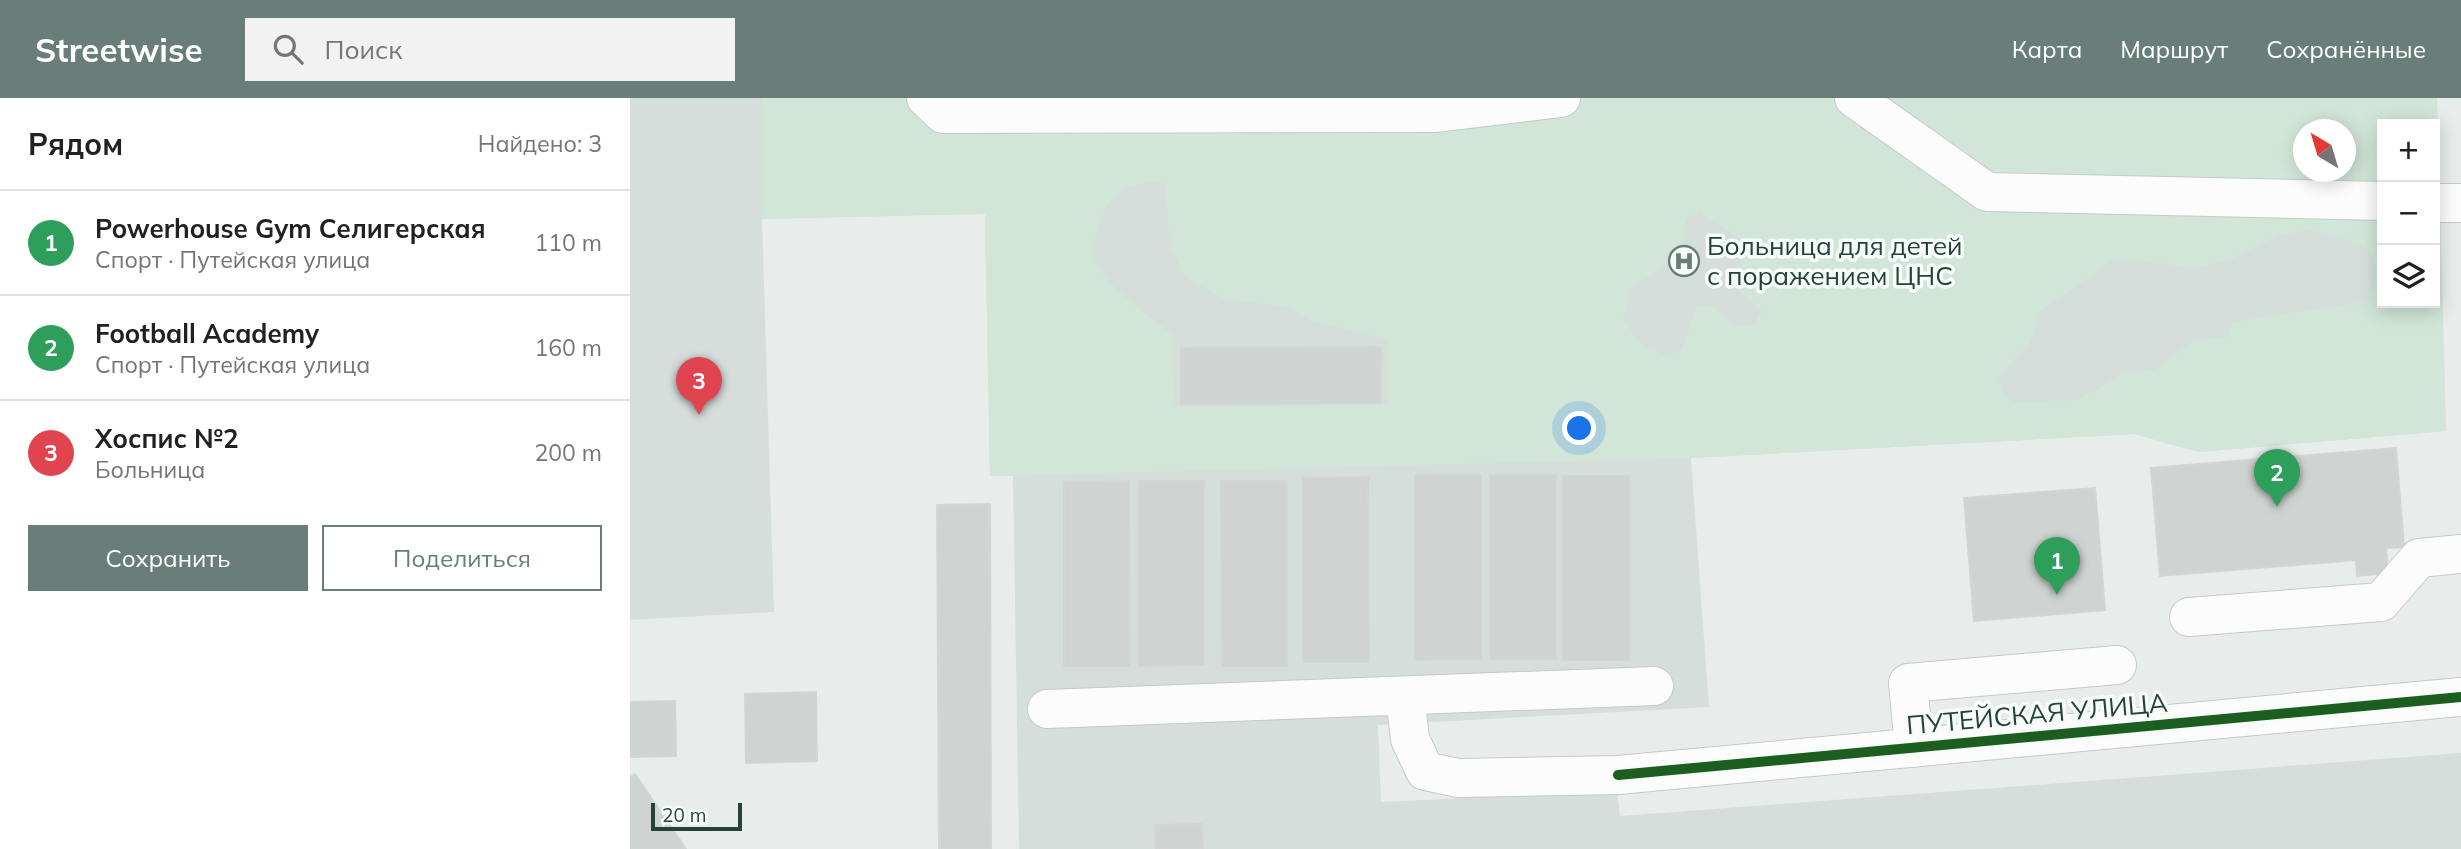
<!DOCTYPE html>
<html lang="ru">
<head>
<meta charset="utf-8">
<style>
  :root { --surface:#fff; --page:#f2f2f2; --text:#202124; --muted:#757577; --line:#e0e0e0; --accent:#697e78 }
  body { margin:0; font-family:Mulish,sans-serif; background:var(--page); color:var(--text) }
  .controls { position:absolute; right:21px; top:21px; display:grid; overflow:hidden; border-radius:0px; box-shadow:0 4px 18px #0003 }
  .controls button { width:63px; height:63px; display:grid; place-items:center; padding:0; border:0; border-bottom:2px solid var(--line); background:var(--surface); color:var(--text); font:35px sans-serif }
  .compass { position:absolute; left:1663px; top:21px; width:63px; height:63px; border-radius:50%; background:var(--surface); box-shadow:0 4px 18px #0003; rotate:322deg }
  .scale { position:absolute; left:21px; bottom:18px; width:91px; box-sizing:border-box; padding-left:7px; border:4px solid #24423a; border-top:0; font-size:19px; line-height:24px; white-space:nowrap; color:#24423a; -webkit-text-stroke:5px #f7fbf9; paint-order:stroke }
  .you { position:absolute; left:950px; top:331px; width:24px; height:24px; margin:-18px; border:5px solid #fff; border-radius:50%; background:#1a73e8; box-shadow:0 0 0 10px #1a73e833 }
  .badge { display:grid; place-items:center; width:46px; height:46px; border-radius:50%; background:var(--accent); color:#fff; font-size:23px; font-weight:700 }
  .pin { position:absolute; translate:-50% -58px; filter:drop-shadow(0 2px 4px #0008) }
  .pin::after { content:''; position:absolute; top:37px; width:24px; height:21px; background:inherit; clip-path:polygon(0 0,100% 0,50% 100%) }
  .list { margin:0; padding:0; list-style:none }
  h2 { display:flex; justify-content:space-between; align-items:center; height:91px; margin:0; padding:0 28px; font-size:30px }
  h2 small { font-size:23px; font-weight:400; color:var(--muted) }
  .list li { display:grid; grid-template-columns:46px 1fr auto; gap:21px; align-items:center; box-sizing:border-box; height:105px; padding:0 28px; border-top:2px solid var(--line) }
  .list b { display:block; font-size:26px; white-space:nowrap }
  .list p { margin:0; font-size:23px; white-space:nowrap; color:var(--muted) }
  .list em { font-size:23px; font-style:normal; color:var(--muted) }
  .actions { display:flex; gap:14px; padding:21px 28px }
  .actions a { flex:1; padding:16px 0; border:2px solid var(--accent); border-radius:0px; text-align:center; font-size:24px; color:var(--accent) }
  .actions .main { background:var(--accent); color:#fff }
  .icon { flex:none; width:38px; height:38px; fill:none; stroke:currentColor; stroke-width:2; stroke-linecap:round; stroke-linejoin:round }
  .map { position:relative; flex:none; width:1831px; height:751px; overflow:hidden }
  header { display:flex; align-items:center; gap:42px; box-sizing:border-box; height:98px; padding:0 35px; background:var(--accent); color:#fff }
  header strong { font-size:33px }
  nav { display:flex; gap:38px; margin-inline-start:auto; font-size:24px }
  .search { width:490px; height:63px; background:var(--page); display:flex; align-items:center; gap:18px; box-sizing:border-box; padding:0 24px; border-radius:0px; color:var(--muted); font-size:26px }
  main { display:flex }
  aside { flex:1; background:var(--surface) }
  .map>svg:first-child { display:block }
</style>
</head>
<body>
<header>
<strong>Streetwise</strong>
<div class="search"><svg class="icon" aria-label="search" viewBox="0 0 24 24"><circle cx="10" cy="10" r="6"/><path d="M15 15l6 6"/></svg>Поиск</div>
<nav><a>Карта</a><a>Маршрут</a><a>Сохранённые</a></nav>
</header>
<main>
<aside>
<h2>Рядом<small>Найдено: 3</small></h2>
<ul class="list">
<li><span class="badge" style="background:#2e9e5b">1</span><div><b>Powerhouse Gym Селигерская</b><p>Спорт · Путейская улица</p></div><em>110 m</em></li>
<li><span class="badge" style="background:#2e9e5b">2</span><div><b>Football Academy</b><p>Спорт · Путейская улица</p></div><em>160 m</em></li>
<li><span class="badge" style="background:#e0444e">3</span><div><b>Хоспис №2</b><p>Больница</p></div><em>200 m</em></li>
</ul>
<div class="actions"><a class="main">Сохранить</a><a>Поделиться</a></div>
</aside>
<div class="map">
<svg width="1831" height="751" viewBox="0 0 1831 751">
  <rect width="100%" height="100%" fill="#e8edeb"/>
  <path fill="#d6dedb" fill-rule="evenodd" d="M0,0H1807L1816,333L1568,354L1505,336L1061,360L1079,609L748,627L751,704L987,692L990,718L1831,655V751H389L383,378H360L355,116L132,121L144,514L0,522ZM1752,26H1805V205H1752ZM1674,32H1716V74H1674Z"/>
  <path fill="#d1e6d8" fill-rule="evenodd" d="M131,0H1807L1816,333L1568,354L1505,336L1061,360L360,378L355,115L132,121ZM1752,26H1805V205H1752ZM1674,32H1716V74H1674ZM535,84L540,148L554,178L596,202L656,208L680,222L758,241V307L543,309L542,236C522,220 467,183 464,157C462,143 468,128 473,115C486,87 507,85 535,84ZM1070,113C1085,129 1107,132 1118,151L1101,177L1108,192L1132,213L1123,227L1105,228L1081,207L1067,208L1052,252L1037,258L1010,246L993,221L1001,190L1056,154V122ZM1682,132C1706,139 1746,141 1745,173C1745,187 1744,193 1735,204L1603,224L1597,239L1564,242L1525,272L1495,275L1448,302L1383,304L1373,294L1368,280L1400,244L1410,213L1486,160L1566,170L1601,161L1650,137Z"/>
  <path fill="#cfd4d2" stroke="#d1d6d4" stroke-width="2" d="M751,249L750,305L551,306V250Z
    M1766,350L1774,449L1756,450L1758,475L1727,478L1726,462L1530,478L1521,370Z
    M785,377H851V561L785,562Z
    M860,377H926V561H860Z
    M933,378H999V562H933Z
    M738,379L739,564H673V380Z
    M499,383L500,568H434V384Z
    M509,383H574V567L509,568Z
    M591,383H657V568H592Z
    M1465,390L1475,512L1344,523L1334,400Z
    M360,406L361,751H309L307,407Z
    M186,594L187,663L116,665L115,596Z
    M45,603L46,658L0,659V604Z
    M5,676L56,751H0V679Z
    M572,726L573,751H526L525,727Z"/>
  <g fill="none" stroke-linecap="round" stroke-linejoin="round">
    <g stroke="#c5cac8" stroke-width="40">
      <path id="minor" d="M296,0L313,16L806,15L931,0
        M1224,0L1357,94L1752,103
        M1805,105H1831
        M1559,519L1751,504L1789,460L1831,456
        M775,598L780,641L795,673L828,680L988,677L1831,599
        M417,611L1024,588
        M1284,650L1278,585L1487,567"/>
    </g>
    <use href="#minor" stroke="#fcfcfc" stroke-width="38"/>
    <g stroke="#f7fbf9" stroke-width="15">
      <path id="cycleway" d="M988,677L1831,599"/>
    </g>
    <use href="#cycleway" stroke="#1b5e20" stroke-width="10"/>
  </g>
  <defs>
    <g id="hospital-ring" transform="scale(1.575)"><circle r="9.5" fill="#f7fbf9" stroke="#697e78" stroke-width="1.5"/><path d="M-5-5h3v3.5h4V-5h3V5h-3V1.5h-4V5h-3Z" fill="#697e78"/></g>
  </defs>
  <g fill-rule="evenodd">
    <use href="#hospital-ring" x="1054" y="163"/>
  </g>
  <g text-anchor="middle" stroke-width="7" stroke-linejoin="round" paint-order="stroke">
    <g font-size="26" fill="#24423a" stroke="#f7fbf9" text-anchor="start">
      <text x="1077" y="157">Больница для детей<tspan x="1077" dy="30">с поражением ЦНС</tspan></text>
    </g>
    <g font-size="26" fill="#24423a" stroke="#f7fbf9">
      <text transform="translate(1407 616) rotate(-5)" y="9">ПУТЕЙСКАЯ УЛИЦА</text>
    </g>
  </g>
</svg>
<div class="controls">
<button>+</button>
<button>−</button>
<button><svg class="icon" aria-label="layers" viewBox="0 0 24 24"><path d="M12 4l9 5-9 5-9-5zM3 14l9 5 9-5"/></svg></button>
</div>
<svg class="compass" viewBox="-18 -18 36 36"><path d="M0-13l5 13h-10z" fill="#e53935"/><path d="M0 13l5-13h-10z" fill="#757577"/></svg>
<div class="scale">20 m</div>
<div class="you"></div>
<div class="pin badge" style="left:1427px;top:497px;background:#2e9e5b">1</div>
<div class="pin badge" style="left:1647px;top:409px;background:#2e9e5b">2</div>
<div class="pin badge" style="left:69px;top:317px;background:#e0444e">3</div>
</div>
</main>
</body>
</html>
